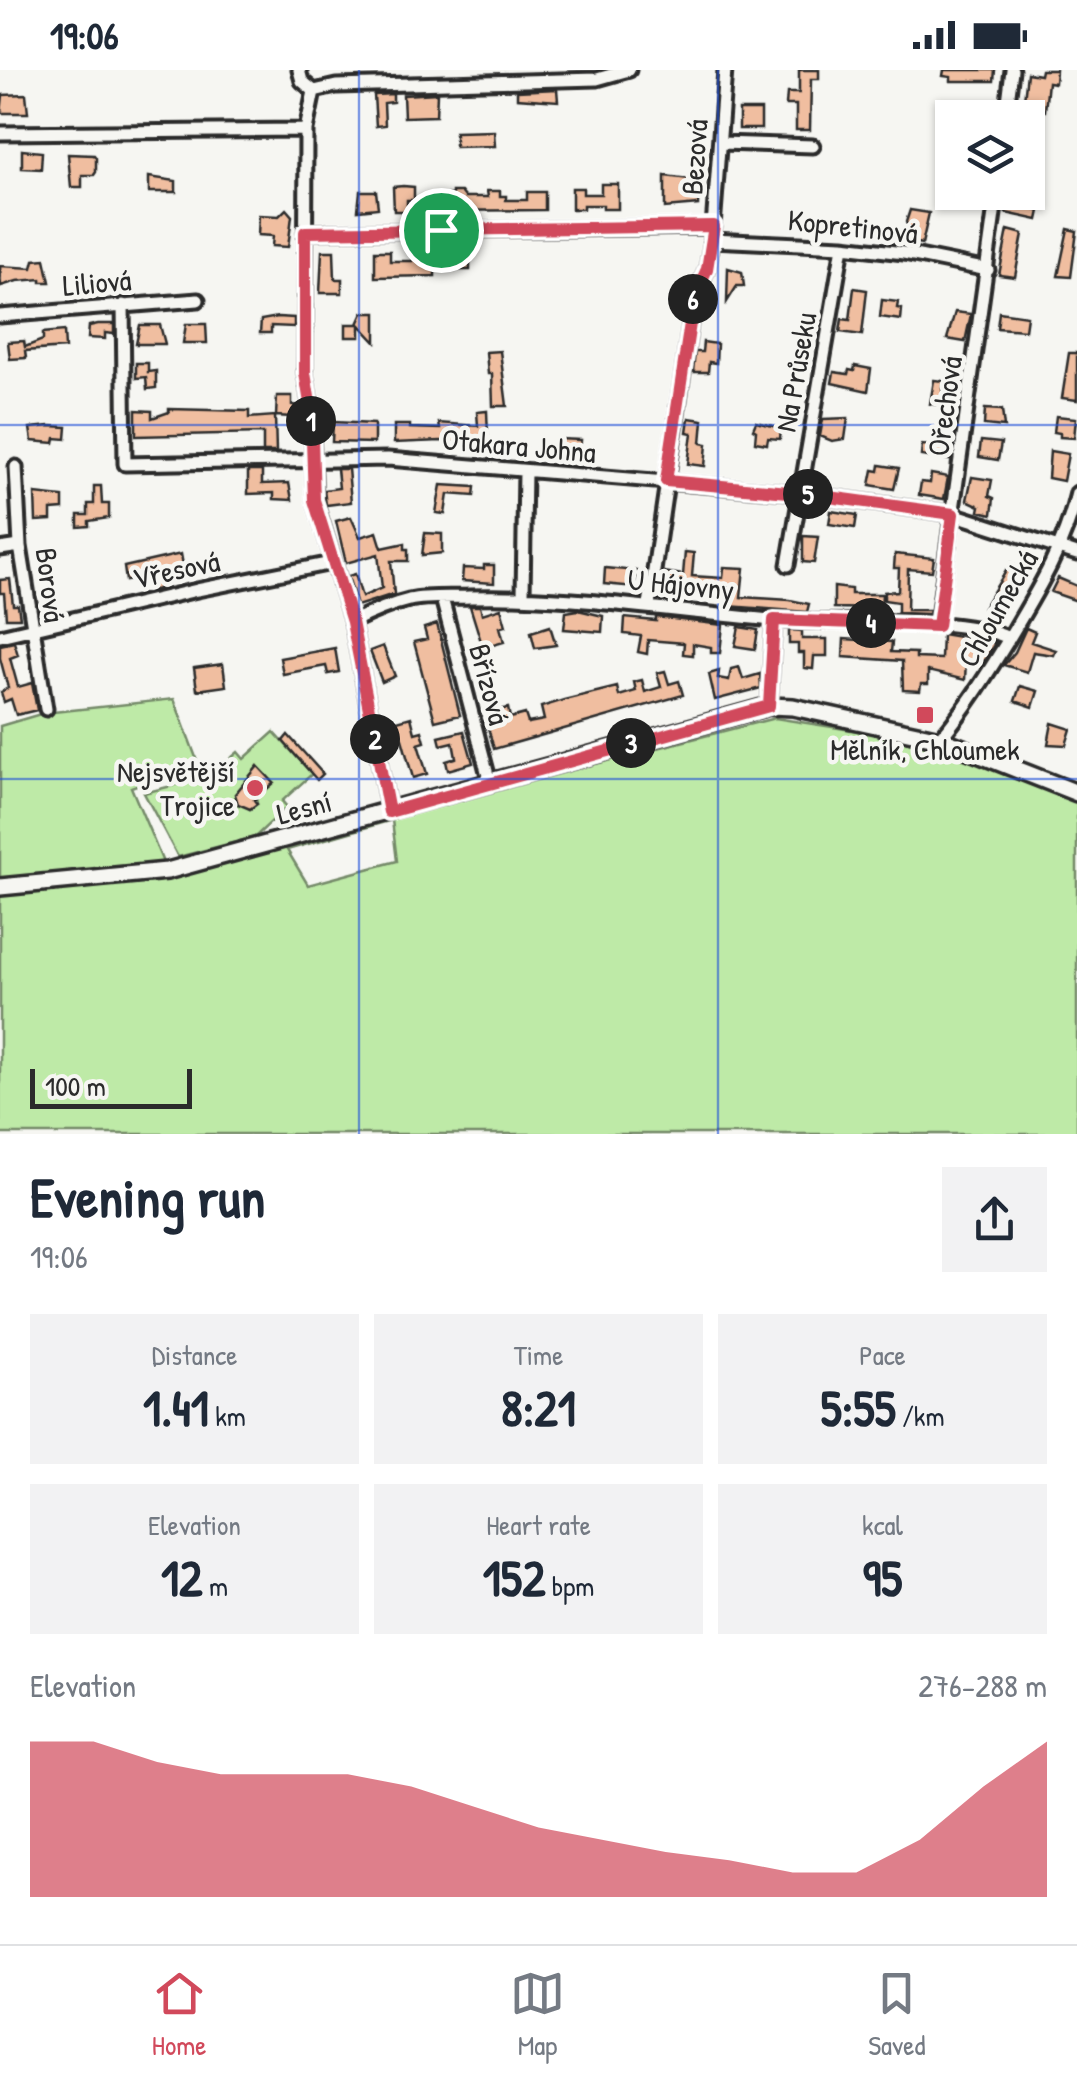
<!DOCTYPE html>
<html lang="en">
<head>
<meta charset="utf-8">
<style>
  :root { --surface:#fff; --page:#f2f2f3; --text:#1f2937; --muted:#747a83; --line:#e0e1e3; --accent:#d1495b }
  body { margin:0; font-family:"Patrick Hand",sans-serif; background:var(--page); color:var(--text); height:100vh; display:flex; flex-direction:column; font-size:38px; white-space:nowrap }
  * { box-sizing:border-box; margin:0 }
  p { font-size:32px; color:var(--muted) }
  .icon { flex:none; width:55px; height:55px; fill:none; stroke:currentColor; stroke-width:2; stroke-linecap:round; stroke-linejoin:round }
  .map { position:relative; height:1064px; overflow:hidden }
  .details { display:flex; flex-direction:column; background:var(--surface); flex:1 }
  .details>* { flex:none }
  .tools { position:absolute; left:935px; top:30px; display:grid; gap:20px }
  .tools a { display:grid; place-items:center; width:110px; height:110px; border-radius:0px; background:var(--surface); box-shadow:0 2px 8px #0004; font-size:50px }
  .scale { position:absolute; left:30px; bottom:25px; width:162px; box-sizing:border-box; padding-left:10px; border:5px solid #2b2b2b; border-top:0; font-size:28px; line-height:35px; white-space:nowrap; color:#2b2b2b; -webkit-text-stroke:8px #f6f6f2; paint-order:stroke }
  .pin { position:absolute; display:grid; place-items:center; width:85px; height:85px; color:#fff; margin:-42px; border:5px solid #fff; border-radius:50%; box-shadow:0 2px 10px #0007 }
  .km { position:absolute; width:50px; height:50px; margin:-25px; border-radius:50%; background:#222; color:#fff; font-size:28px; line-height:50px; text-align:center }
  .round { display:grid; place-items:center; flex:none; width:105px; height:105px; border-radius:0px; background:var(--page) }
  .head { display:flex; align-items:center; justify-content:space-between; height:170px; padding:0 30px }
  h1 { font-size:55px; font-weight:700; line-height:75px }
  .figures { display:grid; grid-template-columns:repeat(3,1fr); gap:15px; height:170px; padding:10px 30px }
  .figures div { display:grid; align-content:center; border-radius:0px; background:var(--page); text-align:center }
  .figures b { font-size:50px; font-weight:700 }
  .figures small { font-size:28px; font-weight:400 }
  .figures p { font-size:28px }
  .chart { height:280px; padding:20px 30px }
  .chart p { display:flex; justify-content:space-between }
  .chart svg { width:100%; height:180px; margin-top:10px; fill:var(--accent); opacity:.7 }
  .status { display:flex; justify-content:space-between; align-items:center; height:70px; padding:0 50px; background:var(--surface); direction:ltr }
  .status svg { height:28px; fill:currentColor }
  .menu { display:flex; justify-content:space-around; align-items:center; height:140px; border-top:2px solid var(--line); background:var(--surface); font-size:28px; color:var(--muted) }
  .menu a { display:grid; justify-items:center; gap:5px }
  .menu .current { color:var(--accent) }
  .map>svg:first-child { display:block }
</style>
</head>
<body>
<div class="status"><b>19:06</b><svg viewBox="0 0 49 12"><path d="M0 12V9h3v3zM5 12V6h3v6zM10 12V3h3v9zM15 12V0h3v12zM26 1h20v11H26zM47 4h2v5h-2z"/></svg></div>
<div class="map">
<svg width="1077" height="1064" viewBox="0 0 1077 1064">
  <rect width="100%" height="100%" fill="#f6f6f2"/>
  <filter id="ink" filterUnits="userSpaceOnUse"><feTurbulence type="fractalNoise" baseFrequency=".01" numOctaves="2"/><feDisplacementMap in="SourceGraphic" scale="20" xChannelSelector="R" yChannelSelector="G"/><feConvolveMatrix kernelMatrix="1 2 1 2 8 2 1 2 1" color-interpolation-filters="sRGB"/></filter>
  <g filter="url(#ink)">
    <path fill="#beeaa7" stroke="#748a69" stroke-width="2.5" fill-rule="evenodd" d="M174 629 198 693 131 717 170 809 400 744 775 648 953 676 1077 725V1064H0V656L44 643ZM392 750 397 791 308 815 287 780Z
      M274 662 312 704 282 731 287 737 255 767 178 787 144 723 210 706 238 682 244 689ZM258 697 273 713 256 728 257 734 250 739 245 734H238L235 724Z"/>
    <path fill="#f0bea0" stroke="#2b2b2b" stroke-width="2.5" d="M799 0H819V9H811L810 60H796V35H786L787 23H799Z
      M944 0H995L994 11H951V7L943 6Z
      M1041 0H1056L1055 13 1048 12 1045 41 1023 39 1027 3 1040 5Z
      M557 19 558 31 517 28V21Z
      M437 23 436 46 404 47 403 25Z
      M26 24 28 43H1L3 25Z
      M393 24V32L384 33 385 55 376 56 374 25Z
      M739 40H761V59H739Z
      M494 61 495 76 455 77V62Z
      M939 65 952 67 949 91 935 89Z
      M22 80 42 82 41 99 22 98Z
      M68 84 94 85 96 88V102L94 105H82V117H71Z
      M665 106 698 110V135L665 138Z
      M149 107 176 111V122H149Z
      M601 114H618V139H603V135H583V139H572V118H583V124H601Z
      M403 116 414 117V130H407V141H394L393 117Z
      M360 121H376L378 138 358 140Z
      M487 121H500V126H506V130H527V122H545V140L424 141V131H445L444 125H452V122H461L465 127H488Z
      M958 122H983L981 138 956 135Z
      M1010 122 1032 125 1030 139 1040 141 1038 150 1006 143Z
      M286 139 292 146 288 177 272 176 273 166 258 165 259 145 279 146Z
      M910 140 929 143 922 174 911 172 913 159 908 158 906 152Z
      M1068 159 1077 161 1071 207 1058 206Z
      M1008 160 1023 164 1015 207 999 205Z
      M453 180H470V200H453Z
      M322 181H334L335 209H342V223H320Z
      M375 181H390V191H412V181H428V190H435V206L375 207Z
      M45 189 50 212H41V209L17 211 1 216 0 196 32 198 34 190Z
      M728 198 742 202 744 216H737L727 232Z
      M854 218 867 220 862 265 840 262 842 249 850 250Z
      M882 230 898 232 897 238 902 239 901 250 880 247Z
      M955 242 971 244 965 272 947 269Z
      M999 242 1027 246 1025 260 997 258Z
      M363 243H376V272L360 255V267H346V254H358Z
      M278 247 294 248V257L271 256V263H260L261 250Z
      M98 254H114V264L105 263V269L88 268 89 256Z
      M186 254H206L207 273H183Z
      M140 255H160L165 274H136Z
      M64 261 65 278 25 281 26 288 10 289 8 272 24 271 25 277 43 270V263Z
      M703 272 717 274 716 293 709 292 708 302H693L695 282H702Z
      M500 281 507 336H493L492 304H488L486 282Z
      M1069 283H1077V330L1062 328Z
      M136 293H148V302L156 301V318L147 319 146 307 136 308Z
      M855 296 871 299 868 321 832 313 834 302 848 304 849 300 854 301Z
      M934 310 944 311 942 326 959 328 958 337 930 334Z
      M277 326H292V335L301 336 302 355 293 356 292 347 276 346Z
      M169 339 249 341V348L275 346 276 382H263V363L136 366V340L152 341V348L169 342Z
      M985 339 1002 340 1004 357 984 355Z
      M487 341 488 366 474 367V376L441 371 394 373V355H410V358L440 359 439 353 478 356 477 342Z
      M1056 346 1076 348 1074 368 1060 367V363L1054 362Z
      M689 348 703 350 701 373 707 374 705 396 688 394 692 363 687 362Z
      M848 348 845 369 832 371 820 366 823 349Z
      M333 352 374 354V373L332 372Z
      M756 352 781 358 780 369 768 368 767 374 755 372 756 361 753 359Z
      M50 356 67 357 66 369 55 368 54 373 32 371 30 358Z
      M943 366 954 367 950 390 921 386 922 375 942 377Z
      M558 369 581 370 580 385 557 384Z
      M981 371 1001 373 998 390 979 387Z
      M1050 381 1068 384 1063 411 1048 408Z
      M880 395 899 398 894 419 870 415 873 400 879 401Z
      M337 399H348L351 432 326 435 324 420 339 418Z
      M248 401H262V414L289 413 292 430 274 429V423L248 424Z
      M931 404 948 407 944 429 919 425 921 412 930 413Z
      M972 407 992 410 989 426 994 428 992 444 979 441 980 436 967 430Z
      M441 415 475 417 474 426 448 424 445 444 436 443Z
      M94 416H101L102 434H109V448L89 451V456L78 457V445H88V434H94Z
      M35 424 63 427V439L51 440V450L36 451Z
      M831 441 857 445 855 458 829 454Z
      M351 447 360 467 377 462 382 478 405 473V479H408V491H391L394 524 357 536 348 506 355 504 362 527 382 518 378 484 346 493 336 451Z
      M425 463 442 464V483L422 485Z
      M803 466 818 467 814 493 803 492Z
      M685 482 694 483 692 506 723 508 724 497 744 498 741 527 790 530 809 534 807 542 727 536 731 517 708 516 707 527 673 521 670 530 659 529 663 502 683 505Z
      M181 484 184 501 157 506 159 519 149 521 146 508 126 511 124 497Z
      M895 484 934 488 932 501 908 499 907 540H930L929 544 898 543V532L884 530V522L898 521 899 498H894Z
      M1011 493 1026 501 1016 519 1010 516 995 545 983 538Z
      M484 495H494V513L462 511 463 498 484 499Z
      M605 498 637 501 635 517 604 514Z
      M1058 508 1077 516V531L1051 522Z
      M10 509 13 535H18L20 548H6L4 523H0V510Z
      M834 517 851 519V524H882L881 539 834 538Z
      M470 536H480L482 544 501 538 506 556 500 557 504 572 483 578Z
      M578 540 603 546 602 562 564 559 566 542Z
      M656 547 723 555 720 583H711V577L693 574V585L683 584 684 573 648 570 647 584 638 582 641 566 624 564 625 548 656 551Z
      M437 554 460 645 435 651 414 572 427 569 424 558Z
      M550 556 556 575 535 578 531 562Z
      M739 557 758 560 755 579 735 576Z
      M1026 558 1035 562 1031 572 1056 580 1054 585 1033 582 1027 602 1004 595 1015 582Z
      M789 560 802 561V569H827V586H814L813 599 804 598V583H798V574H789Z
      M942 564 995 573 980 597 966 591 965 610 928 601V614H921L920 621 903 620 902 591 843 587 844 569 892 572 891 582 916 583V588L941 589Z
      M14 572 18 585 10 588 18 617 32 613 37 640 16 645 11 629 4 632 1 622 8 618 0 588V575Z
      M383 576 395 606 382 612 370 581Z
      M335 578 339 602 328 604 326 596 283 604 280 588Z
      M223 594 226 616 197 620 194 598Z
      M739 597 743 609 760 604 761 618 715 630 709 604 719 601 718 608 729 610 731 599Z
      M665 601 669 614 679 611 683 625 494 679 487 654 497 652 494 641 508 638 510 648 525 644 528 653 544 650 541 637 564 630 617 617 619 626 636 621 634 612 642 610 645 622 661 617 657 603Z
      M1020 616 1038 621 1033 637 1015 631Z
      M411 647 415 663 422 661 425 672 418 674 427 704 413 708 397 651Z
      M1052 653 1071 659 1066 675 1048 674Z
      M464 661 473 693 448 700 446 691 456 688 453 672 441 675 439 667Z
      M288 665 323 704 317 710 283 671Z
      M258 696 274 713 254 730 257 734 250 739 238 734 235 724Z"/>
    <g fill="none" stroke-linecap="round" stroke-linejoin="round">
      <g stroke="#2b2b2b" stroke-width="19">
        <path id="street" d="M299 0 302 11 314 21
          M314 21 306 60 305 303 311 339 315 431 352 552 389 742
          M314 21 336 16 597 9 629 0
          M1006 48 1012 0
          M0 63 306 60
          M721 73 813 76
          M305 162 714 157
          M712 170 843 176 904 183 988 200
          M123 235 125 394 388 389 800 423 953 444 1077 484
          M0 246 198 230
          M16 397 20 476 46 639
          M0 479 20 476
          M788 495 843 176
          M523 525 525 401
          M442 528 490 713
          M649 535 694 227 707 199 712 170 725 0
          M352 552C370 543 388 535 409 530 428 526 450 528 469 527 572 524 672 542 774 550 838 555 954 544 1009 568
          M937 555 997 122
          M0 566 197 520 332 493
          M769 636 774 550
          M940 669C966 638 986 606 1007 572 1036 523 1064 479 1077 423"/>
      </g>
      <g stroke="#2b2b2b" stroke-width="22">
        <path id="secondary" d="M0 817 167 801 769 636 793 637 940 669 1077 723"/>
      </g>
      <use href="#street" stroke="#f6f6f2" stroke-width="11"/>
      <use href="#secondary" stroke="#f6f6f2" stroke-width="15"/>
    </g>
  </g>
  <g fill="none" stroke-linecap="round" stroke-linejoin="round" filter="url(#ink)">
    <g stroke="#fff" stroke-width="20">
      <path id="route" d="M714 156 707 199 694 227 666 411 800 423 953 444 938 556 774 550 769 636 389 742 352 552 314 430 311 339 305 303V162Z"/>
    </g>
    <use href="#route" stroke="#d1495b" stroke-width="12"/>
  </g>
  <path fill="none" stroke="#1d4ed8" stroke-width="2.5" stroke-opacity="0.55" d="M359 0V1064M718 0V1064M0 355H1077M0 709H1077"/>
  <g fill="#d1495b" stroke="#f6f6f2" stroke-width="4">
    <rect x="915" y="635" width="20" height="20" rx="5"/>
    <circle cx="255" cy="718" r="10"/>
  </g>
  <g text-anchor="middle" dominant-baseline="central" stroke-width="9" stroke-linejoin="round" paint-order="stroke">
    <g font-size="30" fill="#2b2b2b" stroke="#f6f6f2">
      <text transform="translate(694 87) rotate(-86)">Bezová</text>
      <text transform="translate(853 156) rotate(6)">Kopretinová</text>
      <text transform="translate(97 212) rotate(-5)">Liliová</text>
      <text transform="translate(795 302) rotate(-80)">Na Průseku</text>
      <text transform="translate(944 336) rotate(-82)">Ořechová</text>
      <text transform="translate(519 375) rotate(5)">Otakara Johna</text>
      <text transform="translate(176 499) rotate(-12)">Vřesová</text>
      <text transform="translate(681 514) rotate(6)">U Hájovny</text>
      <text transform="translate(51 515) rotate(83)">Borová</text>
      <text transform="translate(997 538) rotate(-60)">Chloumecká</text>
      <text transform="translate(490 614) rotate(75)">Břízová</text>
      <text transform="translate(304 737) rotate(-15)">Lesní</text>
    </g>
    <g font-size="30" fill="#2b2b2b" stroke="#f6f6f2">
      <text x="925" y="679">Mělník, Chloumek</text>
      <text x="235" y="701" text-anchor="end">Nejsvětější<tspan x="235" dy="34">Trojice</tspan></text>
    </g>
  </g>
</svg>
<div class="tools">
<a><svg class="icon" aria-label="layers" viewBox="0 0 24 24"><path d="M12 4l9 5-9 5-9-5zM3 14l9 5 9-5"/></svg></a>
</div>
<div class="scale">100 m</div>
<div class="pin" style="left:441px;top:160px;background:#1e9e55"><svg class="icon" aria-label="arrive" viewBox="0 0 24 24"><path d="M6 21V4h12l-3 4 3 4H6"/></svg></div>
<b class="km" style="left:311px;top:351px">1</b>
<b class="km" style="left:375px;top:669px">2</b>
<b class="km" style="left:631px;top:673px">3</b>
<b class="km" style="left:871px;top:553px">4</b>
<b class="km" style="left:808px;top:424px">5</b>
<b class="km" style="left:693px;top:229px">6</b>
</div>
<section class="details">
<div class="head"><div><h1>Evening run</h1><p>19:06</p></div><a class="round"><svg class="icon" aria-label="share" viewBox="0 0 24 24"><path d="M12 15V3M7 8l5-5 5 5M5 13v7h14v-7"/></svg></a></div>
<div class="figures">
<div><p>Distance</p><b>1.41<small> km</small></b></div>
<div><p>Time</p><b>8:21</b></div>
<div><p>Pace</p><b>5:55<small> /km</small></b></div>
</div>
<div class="figures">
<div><p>Elevation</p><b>12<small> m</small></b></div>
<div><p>Heart rate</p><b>152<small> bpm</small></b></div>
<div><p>kcal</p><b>95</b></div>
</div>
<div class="chart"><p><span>Elevation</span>276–288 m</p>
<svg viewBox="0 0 160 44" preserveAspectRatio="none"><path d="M0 44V6L10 6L20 11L30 14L40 14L50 14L60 17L70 22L80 27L90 30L100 33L110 35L120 38L130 38L140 30L150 17L160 6V44z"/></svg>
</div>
</section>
<nav class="menu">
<a class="current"><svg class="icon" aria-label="home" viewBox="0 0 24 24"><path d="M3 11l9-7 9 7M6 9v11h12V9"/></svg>Home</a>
<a><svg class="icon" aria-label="map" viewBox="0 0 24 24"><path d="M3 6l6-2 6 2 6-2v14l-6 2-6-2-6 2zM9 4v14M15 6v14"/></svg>Map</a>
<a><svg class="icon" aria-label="saved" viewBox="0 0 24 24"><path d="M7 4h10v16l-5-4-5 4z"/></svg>Saved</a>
</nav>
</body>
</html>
